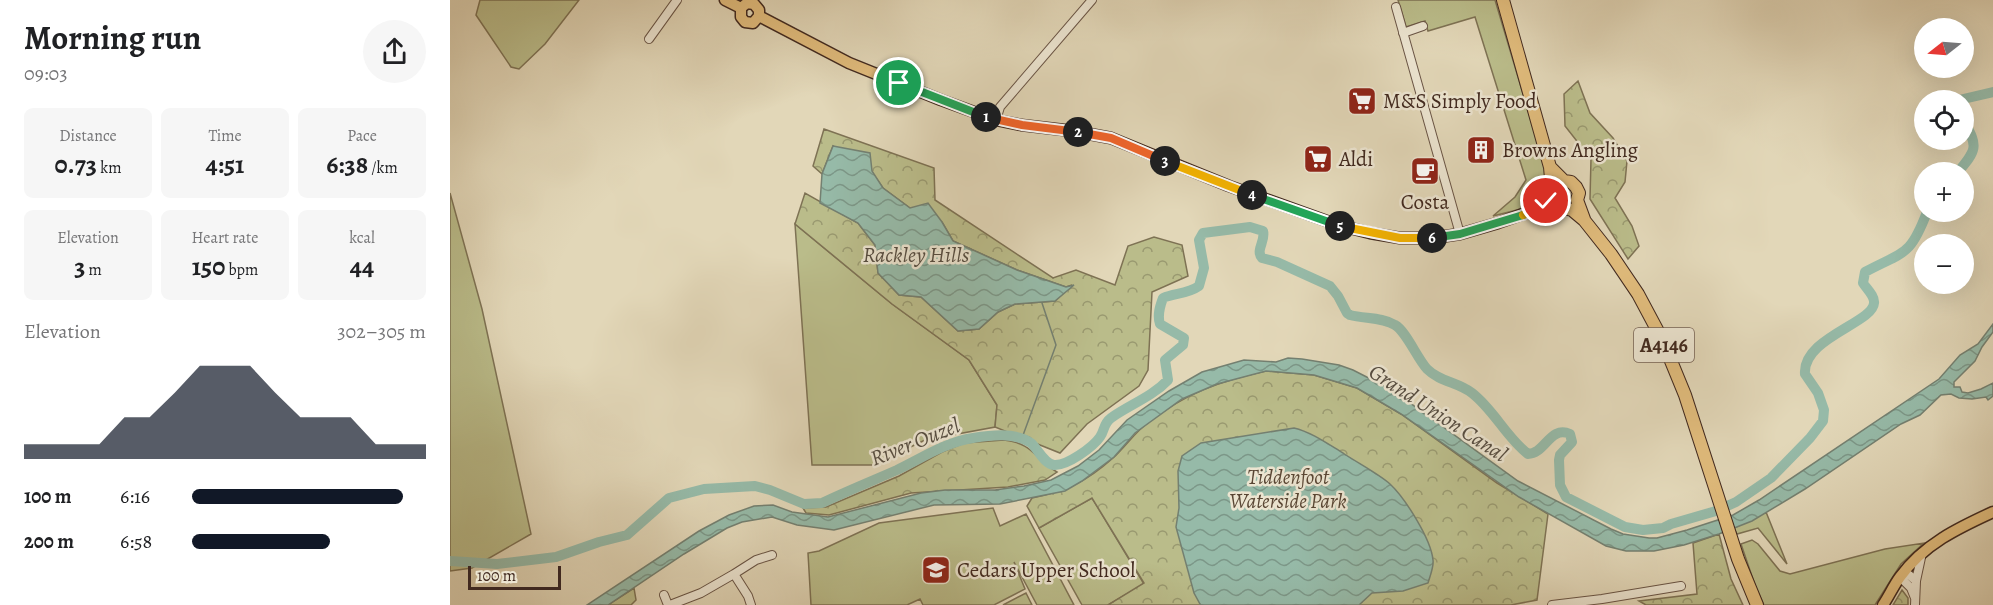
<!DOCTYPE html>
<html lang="en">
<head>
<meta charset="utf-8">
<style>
  :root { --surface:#fff; --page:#f6f6f6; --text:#202124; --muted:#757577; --accent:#111827 }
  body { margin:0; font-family:Alegreya,serif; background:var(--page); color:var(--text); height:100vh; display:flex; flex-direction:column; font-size:22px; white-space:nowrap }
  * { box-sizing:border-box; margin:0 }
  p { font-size:20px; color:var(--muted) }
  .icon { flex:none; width:33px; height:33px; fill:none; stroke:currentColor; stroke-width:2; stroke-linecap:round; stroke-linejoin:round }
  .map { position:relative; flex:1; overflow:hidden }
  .sheet { display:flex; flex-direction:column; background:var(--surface); width:450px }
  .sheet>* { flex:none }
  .needle { width:39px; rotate:253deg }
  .tools { position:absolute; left:1464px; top:18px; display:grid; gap:12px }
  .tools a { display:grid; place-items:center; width:60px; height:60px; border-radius:50%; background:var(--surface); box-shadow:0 6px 24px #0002; font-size:30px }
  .scale { position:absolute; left:18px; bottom:15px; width:93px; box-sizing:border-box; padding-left:6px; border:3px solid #41291f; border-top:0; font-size:16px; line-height:21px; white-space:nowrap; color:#41291f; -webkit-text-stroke:4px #ece5d1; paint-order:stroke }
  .pin { position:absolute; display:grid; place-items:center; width:51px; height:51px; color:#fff; margin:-26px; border:3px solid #fff; border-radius:50%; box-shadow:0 2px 6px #0007 }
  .km { position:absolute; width:30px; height:30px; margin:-15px; border-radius:50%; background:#222; color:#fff; font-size:16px; line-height:30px; text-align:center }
  .round { display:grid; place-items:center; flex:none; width:63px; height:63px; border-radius:32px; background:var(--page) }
  .overview { display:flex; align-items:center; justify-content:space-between; height:102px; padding:0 24px }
  h1 { font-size:33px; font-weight:700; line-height:45px }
  .figures { display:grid; grid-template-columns:repeat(3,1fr); gap:9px; height:102px; padding:6px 24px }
  .figures div { display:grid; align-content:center; border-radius:9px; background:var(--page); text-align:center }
  .figures b { font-size:26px; font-weight:700 }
  .figures small { font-size:16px; font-weight:400 }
  .figures p { font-size:16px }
  .chart { height:168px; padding:12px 24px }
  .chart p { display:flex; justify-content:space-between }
  .chart svg { width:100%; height:108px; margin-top:6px; fill:var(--accent); opacity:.7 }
  ul { padding:0 24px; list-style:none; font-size:20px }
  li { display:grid; grid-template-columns:96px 72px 1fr; align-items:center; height:45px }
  li i { height:15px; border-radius:8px; background:var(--accent) }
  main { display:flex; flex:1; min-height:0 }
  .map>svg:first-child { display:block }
</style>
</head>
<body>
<main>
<section class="sheet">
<div class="overview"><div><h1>Morning run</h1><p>09:03</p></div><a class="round"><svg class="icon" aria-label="share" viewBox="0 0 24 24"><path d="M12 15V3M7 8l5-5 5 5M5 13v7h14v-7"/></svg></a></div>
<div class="figures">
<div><p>Distance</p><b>0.73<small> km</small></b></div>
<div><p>Time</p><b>4:51</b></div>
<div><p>Pace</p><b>6:38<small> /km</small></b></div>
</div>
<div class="figures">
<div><p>Elevation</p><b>3<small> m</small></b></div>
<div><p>Heart rate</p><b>150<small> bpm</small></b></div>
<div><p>kcal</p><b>44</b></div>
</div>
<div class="chart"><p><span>Elevation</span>302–305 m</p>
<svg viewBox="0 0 160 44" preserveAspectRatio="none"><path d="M0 44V38L10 38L20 38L30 38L40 27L50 27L60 17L70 6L80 6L90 6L100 17L110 27L120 27L130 27L140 38L150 38L160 38V44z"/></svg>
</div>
<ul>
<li><b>100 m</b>6:16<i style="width:90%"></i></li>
<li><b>200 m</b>6:58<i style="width:59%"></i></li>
</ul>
</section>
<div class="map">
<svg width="1543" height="605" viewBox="0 0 1543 605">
  <defs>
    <pattern id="forest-crowns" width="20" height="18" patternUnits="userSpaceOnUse" patternTransform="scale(1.5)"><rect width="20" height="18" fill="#babc8a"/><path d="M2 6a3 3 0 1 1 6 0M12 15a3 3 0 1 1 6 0" fill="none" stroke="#999970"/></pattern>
    <pattern id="water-waves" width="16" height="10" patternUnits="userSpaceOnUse" patternTransform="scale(1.5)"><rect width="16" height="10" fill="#96baa8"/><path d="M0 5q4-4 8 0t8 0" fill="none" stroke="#7c9788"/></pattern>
  </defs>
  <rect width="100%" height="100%" fill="#e2d7b8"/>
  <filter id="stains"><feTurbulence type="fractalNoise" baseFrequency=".00333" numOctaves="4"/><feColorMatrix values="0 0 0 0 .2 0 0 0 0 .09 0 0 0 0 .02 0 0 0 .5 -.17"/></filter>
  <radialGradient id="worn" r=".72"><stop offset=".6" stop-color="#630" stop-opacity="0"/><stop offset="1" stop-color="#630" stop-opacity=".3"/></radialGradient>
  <path fill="#babc8a" stroke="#7e7254" stroke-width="1.5" d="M30 0H129L95 44 69 69 61 67 26 15Z
    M948 0H1045L1096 171 1097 186 1092 198 1075 208 1043 216 1065 197 1076 180 1025 17 978 31 975 21 956 27Z
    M0 193 32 309 81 534 22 568 0 571Z
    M345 224 442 304 519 360 547 405 545 427 475 440 423 465H362Z
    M642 498 694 584 658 605H632L589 528Z
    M543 508 550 526 576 514 624 605H587L564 562 575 589 544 605H473L470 599 457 605H361L358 553 369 551 429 523Z
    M1316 512 1337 564 1308 528 1287 534 1284 528Z
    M1302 540 1308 544 1330 571 1340 574 1435 549 1474 543 1451 564 1425 605H1314L1306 588 1291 544Z
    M184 588 186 600 181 605H158Z
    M576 593 582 605H553Z"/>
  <path fill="url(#forest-crowns)" stroke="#7e7254" stroke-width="1.5" d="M1128 81 1140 113 1163 138 1177 161 1175 182 1165 198 1182 226 1189 246 1178 259 1140 199 1141 159 1115 126 1114 94Z
    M374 129 484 168 485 200 603 278 626 270 665 285 678 246 704 237 732 245 738 276 702 292 698 370 689 386 637 424 610 453 545 427 547 405 519 360 442 304 345 224 355 193 408 223 425 245 428 273 449 295 471 297 508 331 529 329 548 312 565 304 605 301 622 285 616 287 567 270 503 241 492 222 460 208 433 188 421 171 383 146 372 174 363 166Z
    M816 371 864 375 907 388 951 414 1047 483 1098 514 1087 600 1061 605H658L694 583 642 498 589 528 577 506 582 498C617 491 636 482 663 458 676 446 685 432 699 422 736 393 770 381 816 371Z
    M554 440C583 443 585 459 607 472L595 480 558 487 461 493 379 515 356 513 353 508 376 507 449 476 492 452 514 443Z
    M1269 534 1281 579 1293 605H1196L1189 601 1247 594 1243 543Z
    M1452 590 1458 598V605H1443Z"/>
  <path fill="url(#water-waves)" stroke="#748071" stroke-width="1.5" d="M383 146 420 153 422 171 433 188 460 208 478 203 492 222 503 241 567 270 616 287 624 285 605 301 565 304 548 312 529 329 508 331 471 297 449 295 428 273 425 245 408 223 370 203 372 174Z
    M1543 324V332L1532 347 1525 361 1504 382V387H1510L1512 392 1518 393 1531 389 1543 383V396L1538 400 1536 397 1522 399 1509 398 1501 394 1491 395 1470 415 1451 424 1355 489 1302 521 1269 534 1234 545 1204 551H1176L1156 546 1069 497 951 414 907 388 864 375 816 371 767 384 732 399 685 433 664 457 632 481 615 491 550 504 484 505 384 530 347 525 322 517 292 522 277 528 234 554 158 605H137L249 531 279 515 304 506 323 505 342 512 378 517 471 493 495 490H545L574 486 601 480 628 466 649 450 677 420 719 391 752 372 794 360 826 362 838 358 852 359 889 365 903 370 942 390 1068 481 1161 529 1173 534 1199 538H1207L1237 530 1283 515 1309 500 1489 379 1510 355 1528 344Z
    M844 428C861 432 878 444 893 453 906 462 929 474 940 484 955 498 981 539 983 560 984 567 980 576 978 583L953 591 922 593 909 605H751L750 604 744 593 726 527 729 508 728 471 732 456 751 443Z"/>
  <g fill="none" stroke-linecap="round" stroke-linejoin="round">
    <path stroke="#748071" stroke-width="1.5" d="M572 438 606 345 592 303"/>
    <path stroke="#96baa8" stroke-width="10" d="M1509 100 1543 92
      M1508 172C1526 151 1529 146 1514 122
      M0 561 47 564 106 557 149 542 177 535 219 498 254 489 305 486 320 490 354 504 372 503C397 491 422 481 447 470 472 458 496 442 523 438 541 435 565 432 581 443 588 449 594 464 604 465 617 466 643 447 650 437 655 430 653 424 661 418 679 405 702 397 718 380L715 360 733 345 734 338 710 324C707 315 710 306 713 298 725 293 738 294 749 286L754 268 749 240 753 233 800 227 813 231C816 241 805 250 812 258L827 262 880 286 888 296 897 313 900 315C914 319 932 317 945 325 956 331 967 358 977 369 990 382 1008 382 1022 393 1044 410 1056 437 1078 454 1095 454 1100 425 1120 434L1122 442 1110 455 1109 460 1110 485 1116 497 1175 527 1193 530 1213 528 1221 524 1266 511 1286 502 1321 478 1360 438 1373 421 1374 410 1368 393 1355 374C1352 338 1423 323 1424 303 1425 296 1416 288 1413 283L1415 272C1454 251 1460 257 1477 212"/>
    <g stroke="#695445" stroke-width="10">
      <path id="minor" d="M946 7 1010 234
        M953 33 973 26
        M199 39 227 0
        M546 120 550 107 642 0
        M1453 573 1458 574 1466 581 1465 605
        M284 574 306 560 322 555
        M1450 577 1461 588 1465 598
        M1466 581 1472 553
        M214 595 218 605
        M220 605 251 593 284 574 298 596 301 605
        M1102 605 1152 599 1231 586"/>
    </g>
    <g stroke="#41291f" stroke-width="13">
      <path id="major" d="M275 0 291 8
        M291 8V17L295 22 303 23 309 16
        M291 8 297 3 304 4 309 10V16
        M309 16 399 63 491 100 546 120 571 125 623 131 661 138 779 186 888 225 920 233 950 238H983L1010 234 1048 223 1090 208 1107 206
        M1433 605C1439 596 1444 585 1450 577 1474 544 1508 528 1543 512"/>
    </g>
    <g stroke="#41291f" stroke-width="14">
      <path id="highway" d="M1053 0 1100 167 1103 201 1107 206 1122 210 1134 220 1161 254 1188 294 1212 339 1235 395 1288 559 1307 605
        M1100 167 1114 181 1121 182 1126 187 1129 193 1127 200 1134 219"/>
    </g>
    <use href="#minor" stroke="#ece5d1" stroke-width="8"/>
    <use href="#major" stroke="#e1bc7c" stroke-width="10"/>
    <use href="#highway" stroke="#e1bc7c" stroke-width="12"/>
  </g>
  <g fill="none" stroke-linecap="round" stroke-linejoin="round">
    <g stroke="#fff" stroke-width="12">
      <path id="split-1" d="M449 83 536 117"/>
    </g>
    <g stroke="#fff" stroke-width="12">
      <path id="split-2" d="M536 117 572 125 628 132"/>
    </g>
    <g stroke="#fff" stroke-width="12">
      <path id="split-3" d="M628 132 661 138 715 161"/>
    </g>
    <g stroke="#fff" stroke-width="12">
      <path id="split-4" d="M715 161 802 195"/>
    </g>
    <g stroke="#fff" stroke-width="12">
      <path id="split-5" d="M802 195 890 226"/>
    </g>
    <g stroke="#fff" stroke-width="12">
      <path id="split-6" d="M890 226 950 238H982"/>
    </g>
    <g stroke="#fff" stroke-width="12">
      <path id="split-7" d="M982 238 1010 234 1073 215"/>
    </g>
    <g stroke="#fff" stroke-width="12">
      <path id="split-8" d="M1073 215 1090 208 1096 201"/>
    </g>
    <use href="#split-1" stroke="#22a559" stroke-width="8"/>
    <use href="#split-2" stroke="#f0652b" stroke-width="8"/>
    <use href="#split-3" stroke="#f0652b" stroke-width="8"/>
    <use href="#split-4" stroke="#f5b400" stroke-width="8"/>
    <use href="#split-5" stroke="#22a559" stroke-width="8"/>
    <use href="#split-6" stroke="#f5b400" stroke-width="8"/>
    <use href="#split-7" stroke="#22a559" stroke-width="8"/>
    <use href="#split-8" stroke="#f5b400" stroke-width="8"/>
  </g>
  <defs>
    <g id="supermarket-square" transform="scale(1.5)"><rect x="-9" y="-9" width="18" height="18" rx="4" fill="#8f2418" stroke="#ece5d1"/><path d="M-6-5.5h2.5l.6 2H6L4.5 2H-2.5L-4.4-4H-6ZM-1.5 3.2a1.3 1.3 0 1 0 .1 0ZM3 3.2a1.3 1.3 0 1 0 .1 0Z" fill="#fff"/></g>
    <g id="building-square" transform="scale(1.5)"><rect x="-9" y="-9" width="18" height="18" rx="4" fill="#8f2418" stroke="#ece5d1"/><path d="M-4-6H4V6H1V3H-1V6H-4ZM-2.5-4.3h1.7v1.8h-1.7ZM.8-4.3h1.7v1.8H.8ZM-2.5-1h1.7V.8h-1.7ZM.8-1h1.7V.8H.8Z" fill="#fff"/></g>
    <g id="cafe-square" transform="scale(1.5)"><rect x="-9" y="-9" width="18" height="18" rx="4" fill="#8f2418" stroke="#ece5d1"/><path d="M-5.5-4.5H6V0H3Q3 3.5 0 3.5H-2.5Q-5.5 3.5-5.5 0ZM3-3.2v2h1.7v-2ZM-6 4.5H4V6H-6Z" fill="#fff"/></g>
    <g id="school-square" transform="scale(1.5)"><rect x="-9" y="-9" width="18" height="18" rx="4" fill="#8f2418" stroke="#ece5d1"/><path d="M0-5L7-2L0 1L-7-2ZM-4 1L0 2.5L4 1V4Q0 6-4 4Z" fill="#fff"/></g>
  </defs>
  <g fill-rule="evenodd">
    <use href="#supermarket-square" x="912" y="101"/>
    <use href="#building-square" x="1031" y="150"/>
    <use href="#supermarket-square" x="868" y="159"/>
    <use href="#cafe-square" x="975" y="171"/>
    <use href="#school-square" x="486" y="570"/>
  </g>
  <g text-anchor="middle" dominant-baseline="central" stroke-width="5" stroke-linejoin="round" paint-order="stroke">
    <rect fill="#ece5d1" stroke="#746154" stroke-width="1.5" x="1184" y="328" width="60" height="34" rx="4.5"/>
    <g font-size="20" font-weight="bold" fill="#41291f">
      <text x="1214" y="345">A4146</text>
    </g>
    <g font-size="21" fill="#41291f" stroke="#ece5d1" text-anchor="start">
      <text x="933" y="101">M&amp;S Simply Food</text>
      <text x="1052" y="150">Browns Angling</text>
      <text x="889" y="159">Aldi</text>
      <text x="975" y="202" text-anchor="middle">Costa</text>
      <text x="507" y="570">Cedars Upper School</text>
    </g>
    <g font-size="21" font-style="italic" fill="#594634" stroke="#ece5d1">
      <text x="838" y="477">Tiddenfoot<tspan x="838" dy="24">Waterside Park</tspan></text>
    </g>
    <g font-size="22" font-style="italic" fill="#564d41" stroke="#ece5d1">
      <text x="466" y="255">Rackley Hills</text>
      <text transform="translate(988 413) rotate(33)">Grand Union Canal</text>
      <text transform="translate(465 442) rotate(-22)">River Ouzel</text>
    </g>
  </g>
  <rect width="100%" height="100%" filter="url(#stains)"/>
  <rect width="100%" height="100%" fill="url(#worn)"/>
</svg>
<div class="tools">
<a><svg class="needle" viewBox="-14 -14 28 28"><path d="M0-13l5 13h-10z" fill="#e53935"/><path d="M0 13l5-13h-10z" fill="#757577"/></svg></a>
<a><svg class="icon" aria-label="locate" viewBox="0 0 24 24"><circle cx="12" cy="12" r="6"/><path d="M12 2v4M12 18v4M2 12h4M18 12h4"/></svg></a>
<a>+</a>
<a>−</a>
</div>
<div class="scale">100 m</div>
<div class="pin" style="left:449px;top:83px;background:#1e9e55"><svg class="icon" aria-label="arrive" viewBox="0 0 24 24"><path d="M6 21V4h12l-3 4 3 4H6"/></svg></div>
<div class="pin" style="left:1096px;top:201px;background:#d93025"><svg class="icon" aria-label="check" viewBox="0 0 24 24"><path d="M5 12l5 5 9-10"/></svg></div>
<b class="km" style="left:536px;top:117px">1</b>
<b class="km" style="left:628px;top:132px">2</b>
<b class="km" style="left:715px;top:161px">3</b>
<b class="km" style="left:802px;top:195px">4</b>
<b class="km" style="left:890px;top:226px">5</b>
<b class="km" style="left:982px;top:238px">6</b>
</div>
</main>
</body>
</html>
